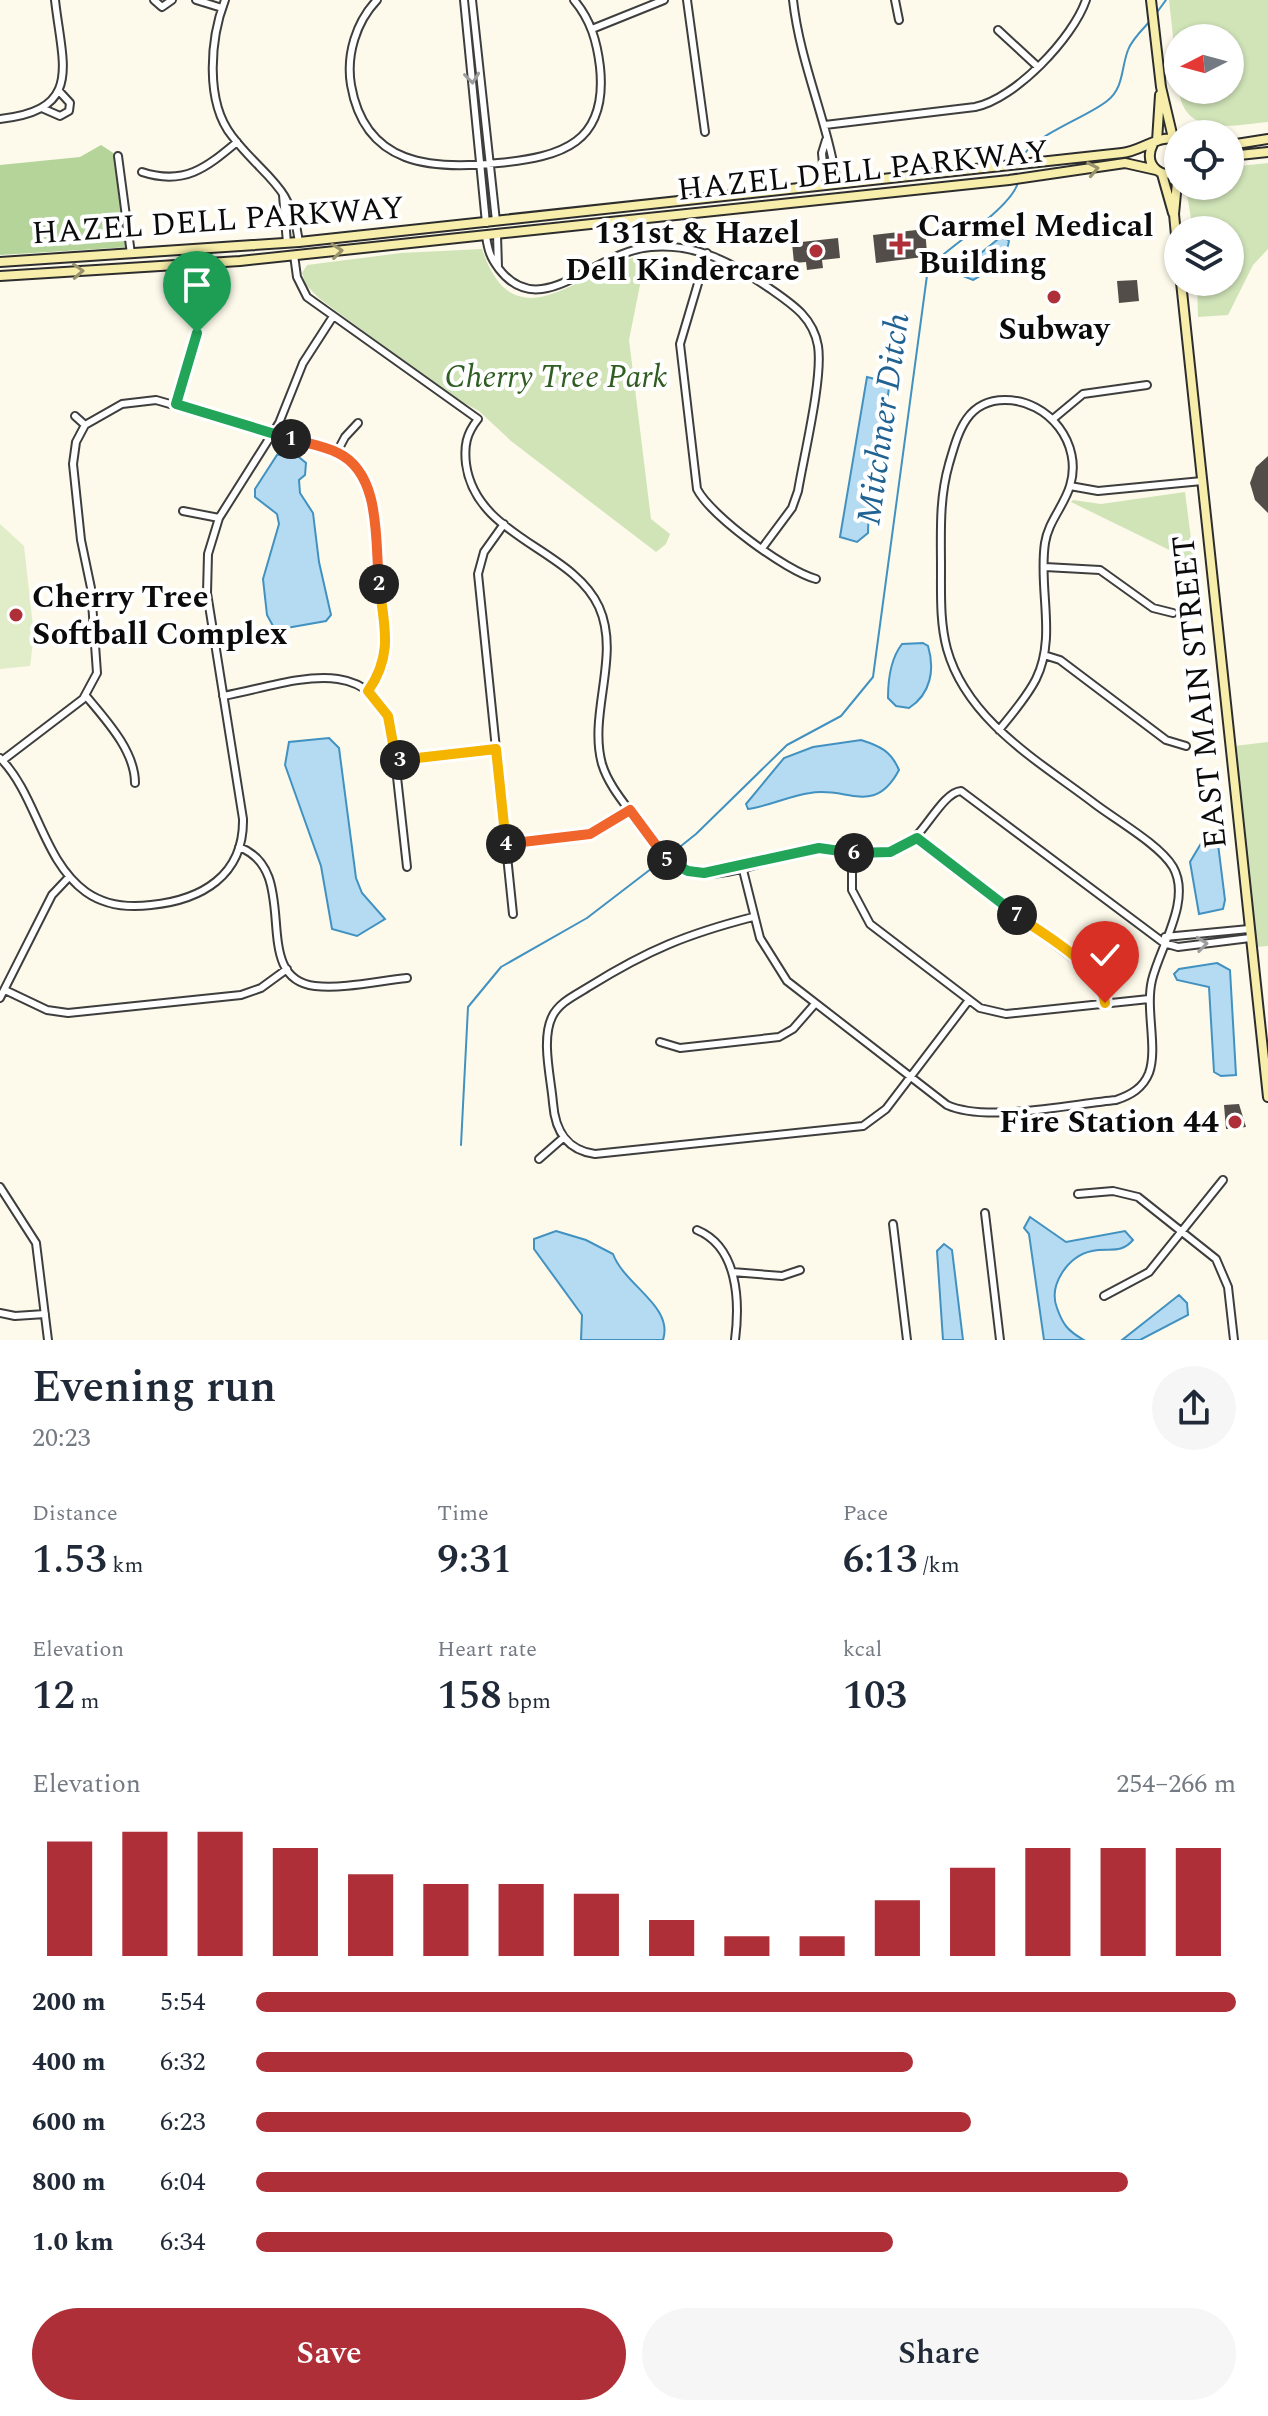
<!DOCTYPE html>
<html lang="en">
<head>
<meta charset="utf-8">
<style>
  :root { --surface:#fff; --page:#f6f6f7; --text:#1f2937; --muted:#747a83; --accent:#af2f38 }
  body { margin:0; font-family:Spectral,serif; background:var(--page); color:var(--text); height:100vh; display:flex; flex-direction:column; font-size:30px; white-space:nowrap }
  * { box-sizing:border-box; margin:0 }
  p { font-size:26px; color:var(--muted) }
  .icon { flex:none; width:44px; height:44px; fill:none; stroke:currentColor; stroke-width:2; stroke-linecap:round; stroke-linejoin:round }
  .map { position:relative; height:1340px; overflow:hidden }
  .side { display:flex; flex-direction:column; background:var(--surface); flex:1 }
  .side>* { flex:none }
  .needle { width:52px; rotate:264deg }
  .fabs { position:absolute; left:1164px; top:24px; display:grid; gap:16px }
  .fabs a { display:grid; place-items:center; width:80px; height:80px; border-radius:50%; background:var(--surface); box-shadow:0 2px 6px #0004; font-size:40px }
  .pin { position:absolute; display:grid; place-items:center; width:68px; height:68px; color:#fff; margin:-82px -34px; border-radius:50% 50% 50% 0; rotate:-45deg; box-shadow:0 0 8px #0007 }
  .pin .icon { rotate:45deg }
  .km { position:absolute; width:40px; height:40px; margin:-20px; border-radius:50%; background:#222; color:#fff; font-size:22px; line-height:40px; text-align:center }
  .round { display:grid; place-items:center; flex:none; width:84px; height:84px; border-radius:42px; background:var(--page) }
  .summary { display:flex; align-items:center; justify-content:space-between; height:136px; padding:0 32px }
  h1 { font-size:44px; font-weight:600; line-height:60px }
  .figures { display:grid; grid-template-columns:repeat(3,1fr); gap:12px; height:136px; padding:8px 32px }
  .figures div { display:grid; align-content:center }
  .figures b { font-size:40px; font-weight:600 }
  .figures small { font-size:22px; font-weight:400 }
  .figures p { font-size:22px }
  .chart { height:224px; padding:16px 32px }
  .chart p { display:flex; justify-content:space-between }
  .chart svg { width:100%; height:144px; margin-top:8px; stroke:var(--accent); stroke-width:6 }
  .action { display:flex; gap:16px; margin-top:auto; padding:16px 32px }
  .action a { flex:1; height:92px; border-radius:48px; background:var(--accent); color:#fff; font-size:32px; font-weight:600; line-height:92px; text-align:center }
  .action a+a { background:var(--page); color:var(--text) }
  ul { padding:0 32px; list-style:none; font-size:26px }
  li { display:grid; grid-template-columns:128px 96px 1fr; align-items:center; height:60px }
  li i { height:20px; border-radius:10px; background:var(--accent) }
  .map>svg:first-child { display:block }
</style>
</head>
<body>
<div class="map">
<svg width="1268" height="1340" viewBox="0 0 1268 1340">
  <rect width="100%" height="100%" fill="#fdfaeb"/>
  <path fill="#d0e4b8" d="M1169 0H1268V122C1234 125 1184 138 1179 90H1230V38H1178V82Z
    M1268 163V249L1253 265 1228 315 1198 317 1197 282H1230V230H1193L1187 195 1189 186H1230V167Z
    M482 249C516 351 585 263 646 255L629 340 651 519 670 534 666 544 656 552 511 441 479 411 451 396 320 299 306 285 302 273 307 265 401 253Z
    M1185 492 1194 562 1071 502 1073 500 1101 504Z
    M1268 742V946L1256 947 1234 746Z"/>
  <path fill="#b4d499" d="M101 145 118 156 130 247 0 255V165L80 157Z"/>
  <path fill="#e1edc9" d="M0 524 24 546 34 635 30 666 0 669Z"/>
  <path fill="#b4dbf1" stroke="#4191c1" stroke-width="2" d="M1003 235 1009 241C1007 257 987 273 973 280L963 276 976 257Z
    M867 377 883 381 889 388 888 395 870 466 868 533 857 542 840 537 841 531Z
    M294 453 306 463 305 475 299 480 300 493 313 513 319 562 331 615 326 621 281 629 273 626 267 615 263 579 279 524 277 514 255 497V489L277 455Z
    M923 643 928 646C935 669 931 694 909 708L896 706 888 698C888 681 891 658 902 644Z
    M329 738 339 748 356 878 362 893 385 919 357 936 332 929 321 866 285 765 289 742Z
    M861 740C880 746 891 751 899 770 874 817 847 786 810 793 789 796 769 806 748 809L746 804 784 758 813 747Z
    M1206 835 1217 836 1225 900 1223 909 1199 914 1190 862Z
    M1217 963 1230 970 1236 1075 1221 1076 1214 1072 1209 987 1177 980 1174 974 1179 969Z
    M1030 1217 1066 1242 1125 1231 1133 1240C1120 1255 1109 1247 1092 1251 1068 1256 1048 1285 1057 1308 1063 1325 1068 1331 1084 1340H1044L1029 1234 1024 1228Z
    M556 1231 586 1240 613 1254C625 1286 674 1306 663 1340H581L582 1315 534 1249V1239Z
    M944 1244 952 1250 963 1340H943L937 1251Z
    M1179 1295 1187 1303 1188 1315 1140 1340H1122Z"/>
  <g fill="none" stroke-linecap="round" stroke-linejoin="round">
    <path stroke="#4191c1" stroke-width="2" d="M1155 15 1166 0
      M1022 160C1026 138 1088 117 1107 101 1124 88 1121 68 1128 50 1132 39 1143 29 1151 20
      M671 854 696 834 787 745 841 716 873 677 928 268C947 248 1013 207 1018 182
      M461 1145 468 1007 501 967 587 918 660 862"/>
  </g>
  <path fill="#534d49" d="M925 229 927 253 923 257 876 263 873 235Z
    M838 238 840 258 822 260 823 268 807 270 806 262 794 263 792 243Z
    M1137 280 1139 301 1119 303 1117 281Z
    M1268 456V513L1255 500 1250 483 1256 467Z
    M1239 1104 1246 1127 1226 1129 1224 1105Z"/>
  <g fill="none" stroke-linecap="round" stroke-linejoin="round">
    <g stroke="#3e3e3e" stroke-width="10">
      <path id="street" d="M154 0 162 7 172 0
        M196 0 222 8
        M225 0C210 39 205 102 232 136 265 179 291 183 299 242
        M377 0C356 22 346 55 351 85 365 166 432 170 498 163 562 157 608 143 600 67 597 42 591 20 574 0
        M464 0 486 223
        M472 0 496 221
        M687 0 705 132
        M793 0C800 64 828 122 837 184
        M895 0 899 20
        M592 29 664 0
        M998 30 1037 66
        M44 109 60 116 69 111 70 103 59 91
        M0 119C84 110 62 64 55 0
        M825 125 975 107C1015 99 1073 38 1086 0
        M118 156 131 254
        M142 172C185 186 207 167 237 142
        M825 186 822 153 826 140
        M283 195 287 243
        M497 235 498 267
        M486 236C488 250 490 257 499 269 541 324 594 251 651 247 697 243 732 263 769 288 792 304 813 317 818 346 823 378 804 455 798 491L792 508 763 547
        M707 253 680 344 697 489C711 516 786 571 816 579
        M294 255 297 277 307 297 478 419C466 434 464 446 466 464 476 538 572 548 599 607 621 656 588 713 602 764 609 787 627 806 640 825 653 844 664 864 687 871 728 883 777 853 818 848 848 845 878 865 907 845 924 834 943 792 961 791L1164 943 1178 947 1250 938
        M176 404 197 333
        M75 416 85 425
        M1053 419 1083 394 1147 385
        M337 452 345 437 358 423
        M1070 486 1098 491 1202 481
        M183 511 219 518
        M504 524 484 552 478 574 513 914
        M1045 567 1100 570 1153 608 1173 613
        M1044 655 1060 660 1166 740 1186 746
        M86 696C106 720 135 751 135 783
        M223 696C285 685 370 647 392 732L407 867
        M0 758C37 795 42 860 86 892 106 906 128 908 151 905 201 900 244 876 243 819L207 593 208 554 219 518 279 423 303 363 332 318
        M3 760 83 699 97 673 91 588 81 540 73 464 76 442 85 425 122 404 156 400 337 452 357 469 369 490 386 645 383 668 368 691
        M396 760 496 749
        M917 838 1092 973 1103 990 1105 1003
        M506 844 590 834 630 810
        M239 847C304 871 247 978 315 986 344 989 378 981 407 978
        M852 852V890L870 924 980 1008 1006 1014 1149 999
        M742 866 760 938 787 981 947 1105C987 1123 1071 1104 1116 1100 1131 1095 1143 1088 1149 1073 1158 1048 1145 1009 1152 980 1160 947 1192 900 1173 867 1160 845 1116 820 1095 804 1040 762 967 721 947 649 940 623 941 596 941 569 941 532 939 499 949 464 958 433 966 400 1005 400 1049 400 1083 444 1070 486 1064 506 1048 522 1045 543 1038 588 1057 637 1036 679 1027 697 1012 714 999 730
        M753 917C687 934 648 950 590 986 576 995 559 1002 552 1017 541 1040 551 1078 553 1103 555 1130 566 1150 595 1154L863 1126 886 1109 969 1000
        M1165 937 1249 929
        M5 990 47 1010 68 1013 241 995 261 988 287 969
        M0 998 52 895 69 877
        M660 1042 680 1048 779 1037 793 1029 814 1005
        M539 1159 563 1138
        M0 1187 36 1243 48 1340
        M1078 1194 1113 1191 1138 1197 1216 1259 1228 1287 1234 1340
        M985 1213 1000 1340
        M893 1224 907 1340
        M697 1230C738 1247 740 1301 735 1340
        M732 1272 782 1276 800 1270
        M1104 1296 1149 1272 1223 1180
        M0 1313 15 1316 45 1314"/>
    </g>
    <g stroke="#2d2d2d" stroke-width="12">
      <path id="secondary" d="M1151 0 1161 87 1173 138
        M1157 141 1160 95
        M1153 144C1146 158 1151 170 1165 174L1178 172
        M1230 145 1268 139
        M1230 156 1268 152
        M1178 172 1174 214 1178 256
        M1162 174 1173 213
        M0 262 299 242 1122 153C1142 151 1160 133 1178 140
        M0 276 240 261 1009 180 1125 163 1156 170
        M1181 282 1268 1097"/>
    </g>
    <use href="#street" stroke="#fff" stroke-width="6"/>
    <use href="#secondary" stroke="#f8eeab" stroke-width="8"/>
  </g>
  <defs><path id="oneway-chevron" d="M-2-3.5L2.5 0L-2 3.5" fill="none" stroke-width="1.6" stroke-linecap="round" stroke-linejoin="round" transform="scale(2)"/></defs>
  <g stroke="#9d9d9d">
    <use href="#oneway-chevron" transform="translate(472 78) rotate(84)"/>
    <use href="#oneway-chevron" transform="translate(1202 944) rotate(-7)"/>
  </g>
  <g stroke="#99936b">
    <use href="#oneway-chevron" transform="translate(1093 169) rotate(-11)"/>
    <use href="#oneway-chevron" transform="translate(337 251) rotate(-6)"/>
    <use href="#oneway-chevron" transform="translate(78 271) rotate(-3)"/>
  </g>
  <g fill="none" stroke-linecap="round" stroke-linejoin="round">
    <g stroke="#fff" stroke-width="16">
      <path id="split-1" d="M197 333 176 404 291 439"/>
    </g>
    <g stroke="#fff" stroke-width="16">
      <path id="split-2" d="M291 439C306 443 324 446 338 453 382 474 375 543 379 584"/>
    </g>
    <g stroke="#fff" stroke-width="16">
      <path id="split-3" d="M379 584C384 625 394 654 368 691L388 716 396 760H400"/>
    </g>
    <g stroke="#fff" stroke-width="16">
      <path id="split-4" d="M400 760 496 749 506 844"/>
    </g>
    <g stroke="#fff" stroke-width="16">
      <path id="split-5" d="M506 844 590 834 630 810 667 860"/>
    </g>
    <g stroke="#fff" stroke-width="16">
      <path id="split-6" d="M667 860 688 871 704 873 819 848 854 853"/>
    </g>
    <g stroke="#fff" stroke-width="16">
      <path id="split-7" d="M854 853 890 852 917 838 1017 915"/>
    </g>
    <g stroke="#fff" stroke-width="16">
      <path id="split-8" d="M1017 915C1047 938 1100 963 1105 1003"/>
    </g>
    <use href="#split-1" stroke="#22a559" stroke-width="10"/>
    <use href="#split-2" stroke="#f0652b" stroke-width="10"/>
    <use href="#split-3" stroke="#f5b400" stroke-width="10"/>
    <use href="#split-4" stroke="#f5b400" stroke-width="10"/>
    <use href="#split-5" stroke="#f0652b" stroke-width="10"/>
    <use href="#split-6" stroke="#22a559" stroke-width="10"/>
    <use href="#split-7" stroke="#22a559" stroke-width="10"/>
    <use href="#split-8" stroke="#f5b400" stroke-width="10"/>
  </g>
  <g fill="#af2f38" stroke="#fff" stroke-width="3">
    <path d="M896 232h8v8h8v8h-8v8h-8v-8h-8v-8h8z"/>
    <circle cx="816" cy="251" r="8"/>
    <circle cx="1054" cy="297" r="8"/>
    <circle cx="16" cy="615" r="8"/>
    <circle cx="1235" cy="1122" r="8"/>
  </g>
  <g text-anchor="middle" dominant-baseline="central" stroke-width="8" stroke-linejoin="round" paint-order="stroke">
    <g font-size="32" fill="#0b0b0b" stroke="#fff">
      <text transform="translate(863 171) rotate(-6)">HAZEL DELL PARKWAY</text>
      <text transform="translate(218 221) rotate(-4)">HAZEL DELL PARKWAY</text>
      <text transform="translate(1200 692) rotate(-96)">EAST MAIN STREET</text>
    </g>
    <g font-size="32" font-weight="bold" fill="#0b0b0b" stroke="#fff" text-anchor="start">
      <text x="918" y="226">Carmel Medical<tspan x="918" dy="37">Building</tspan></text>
      <text x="800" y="233" text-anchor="end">131st &amp; Hazel<tspan x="800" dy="37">Dell Kindercare</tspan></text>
      <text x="1054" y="329" text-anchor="middle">Subway</text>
      <text x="32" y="597">Cherry Tree<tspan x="32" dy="37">Softball Complex</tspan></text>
      <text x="1219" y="1122" text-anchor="end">Fire Station 44</text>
    </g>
    <g font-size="32" font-style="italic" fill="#2f5d22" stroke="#fff">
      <text x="556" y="377">Cherry Tree Park</text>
    </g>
    <g font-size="34" font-style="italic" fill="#206292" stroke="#fff">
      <text transform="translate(884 419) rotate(-82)">Mitchner Ditch</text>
    </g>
  </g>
</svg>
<div class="fabs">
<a><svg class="needle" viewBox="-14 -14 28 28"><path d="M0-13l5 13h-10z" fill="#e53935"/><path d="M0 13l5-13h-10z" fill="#747a83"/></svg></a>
<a><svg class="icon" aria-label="locate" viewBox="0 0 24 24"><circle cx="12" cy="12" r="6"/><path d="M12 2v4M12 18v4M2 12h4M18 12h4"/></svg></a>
<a><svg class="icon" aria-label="layers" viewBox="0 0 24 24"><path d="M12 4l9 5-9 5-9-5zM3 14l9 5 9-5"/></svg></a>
</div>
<div class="pin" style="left:197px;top:333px;background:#1e9e55"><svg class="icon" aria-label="arrive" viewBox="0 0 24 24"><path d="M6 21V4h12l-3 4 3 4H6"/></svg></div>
<div class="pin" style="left:1105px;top:1003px;background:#d93025"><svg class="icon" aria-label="check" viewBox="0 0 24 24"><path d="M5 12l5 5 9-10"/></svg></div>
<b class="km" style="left:291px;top:439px">1</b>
<b class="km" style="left:379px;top:584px">2</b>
<b class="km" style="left:400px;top:760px">3</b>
<b class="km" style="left:506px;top:844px">4</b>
<b class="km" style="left:667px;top:860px">5</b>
<b class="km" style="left:854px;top:853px">6</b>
<b class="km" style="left:1017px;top:915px">7</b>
</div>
<section class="side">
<div class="summary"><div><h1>Evening run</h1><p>20:23</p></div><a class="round"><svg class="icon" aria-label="share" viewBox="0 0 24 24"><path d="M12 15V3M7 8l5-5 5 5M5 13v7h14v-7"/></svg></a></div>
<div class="figures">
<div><p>Distance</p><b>1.53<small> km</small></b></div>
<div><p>Time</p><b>9:31</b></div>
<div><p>Pace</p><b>6:13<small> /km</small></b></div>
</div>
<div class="figures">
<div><p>Elevation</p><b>12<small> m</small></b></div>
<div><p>Heart rate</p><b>158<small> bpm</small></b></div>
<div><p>kcal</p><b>103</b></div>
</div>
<div class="chart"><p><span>Elevation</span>254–266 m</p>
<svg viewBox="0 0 160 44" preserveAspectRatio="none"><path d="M5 44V9M15 44V6M25 44V6M35 44V11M45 44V19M55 44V22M65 44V22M75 44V25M85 44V33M95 44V38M105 44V38M115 44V27M125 44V17M135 44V11M145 44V11M155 44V11"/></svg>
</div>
<ul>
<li><b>200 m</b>5:54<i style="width:100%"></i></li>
<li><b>400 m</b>6:32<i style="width:67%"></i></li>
<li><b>600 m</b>6:23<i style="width:73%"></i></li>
<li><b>800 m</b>6:04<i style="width:89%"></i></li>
<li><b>1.0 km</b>6:34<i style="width:65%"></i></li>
</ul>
<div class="action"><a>Save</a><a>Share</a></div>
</section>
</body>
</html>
